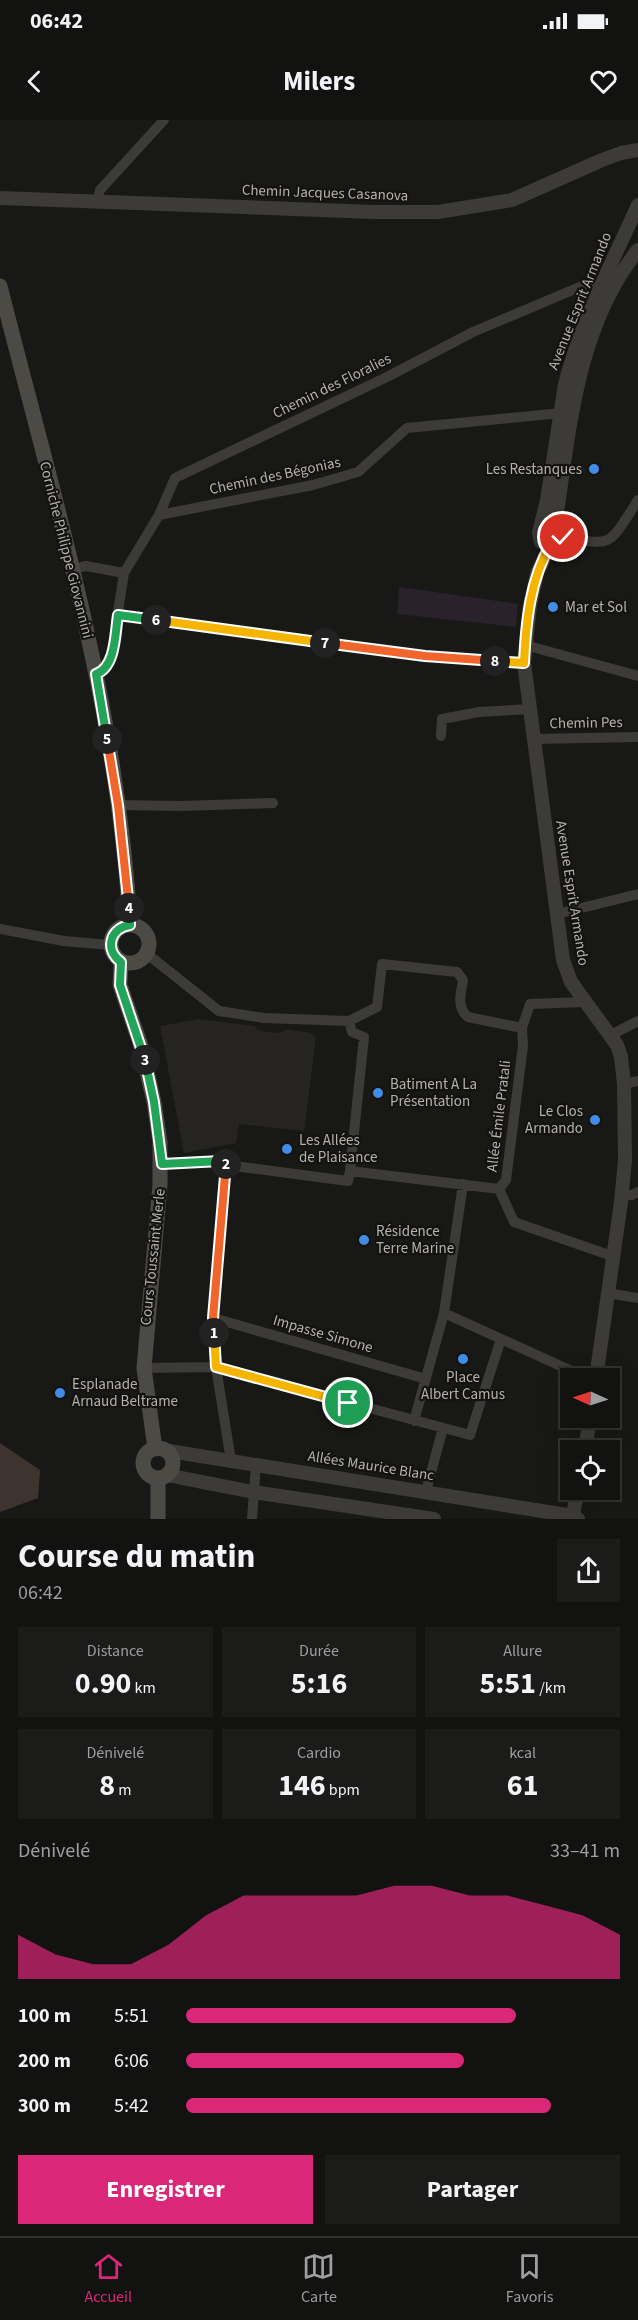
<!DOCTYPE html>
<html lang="fr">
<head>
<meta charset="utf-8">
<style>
  :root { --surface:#121210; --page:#1b1b19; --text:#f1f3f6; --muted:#9c9e9f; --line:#313230; --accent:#db2777 }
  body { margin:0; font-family:"Source Sans 3",sans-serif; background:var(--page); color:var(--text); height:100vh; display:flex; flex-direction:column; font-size:22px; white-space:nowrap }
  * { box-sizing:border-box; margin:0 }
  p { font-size:20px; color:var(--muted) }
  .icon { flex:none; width:33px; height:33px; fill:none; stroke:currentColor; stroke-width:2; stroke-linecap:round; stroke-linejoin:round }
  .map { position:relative; height:1399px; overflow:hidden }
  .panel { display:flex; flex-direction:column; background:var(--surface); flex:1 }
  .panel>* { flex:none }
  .needle { width:39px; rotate:273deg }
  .fabs { position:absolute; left:560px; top:1248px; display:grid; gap:12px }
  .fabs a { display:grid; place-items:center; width:60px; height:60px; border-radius:0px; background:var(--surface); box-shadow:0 6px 24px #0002,0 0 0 2px var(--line); font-size:30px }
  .pin { position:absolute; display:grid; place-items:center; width:51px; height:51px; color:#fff; margin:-26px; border:3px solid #fff; border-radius:50%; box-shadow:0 2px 6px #0007 }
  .km { position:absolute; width:30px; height:30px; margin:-15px; border-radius:50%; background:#222; color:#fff; font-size:16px; line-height:30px; text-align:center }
  .round { display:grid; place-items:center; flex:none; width:63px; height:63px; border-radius:0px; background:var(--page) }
  .headline { display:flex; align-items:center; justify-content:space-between; height:102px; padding:0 18px }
  h1 { font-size:33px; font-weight:700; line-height:45px }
  .metrics { display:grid; grid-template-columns:repeat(3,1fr); gap:9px; height:102px; padding:6px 18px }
  .metrics div { display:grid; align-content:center; border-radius:0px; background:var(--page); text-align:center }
  .metrics b { font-size:30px; font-weight:700 }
  .metrics small { font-size:16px; font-weight:400 }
  .metrics p { font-size:16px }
  .chart { height:168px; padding:12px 18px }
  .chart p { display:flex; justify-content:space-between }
  .chart svg { width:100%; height:108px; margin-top:6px; fill:var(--accent); opacity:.7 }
  .action { display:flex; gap:12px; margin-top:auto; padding:12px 18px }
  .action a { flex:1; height:69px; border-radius:0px; background:var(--accent); color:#fff; font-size:24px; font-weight:700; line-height:69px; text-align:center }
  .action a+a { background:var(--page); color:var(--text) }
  ul { padding:0 18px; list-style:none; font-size:20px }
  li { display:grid; grid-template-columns:96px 72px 1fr; align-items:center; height:45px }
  li i { height:15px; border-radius:8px; background:var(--accent) }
  .status { display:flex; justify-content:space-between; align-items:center; height:42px; padding:0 30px; background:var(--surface); direction:ltr }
  .status svg { height:16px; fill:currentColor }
  header { display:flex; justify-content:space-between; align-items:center; height:78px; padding:0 18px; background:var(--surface); font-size:27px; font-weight:700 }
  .tab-bar { display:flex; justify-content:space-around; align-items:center; height:84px; border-top:2px solid var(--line); background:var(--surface); font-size:16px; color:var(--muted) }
  .tab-bar a { display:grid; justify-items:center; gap:3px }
  .tab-bar .current { color:var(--accent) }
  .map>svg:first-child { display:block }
</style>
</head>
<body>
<div class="status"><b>06:42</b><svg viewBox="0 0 49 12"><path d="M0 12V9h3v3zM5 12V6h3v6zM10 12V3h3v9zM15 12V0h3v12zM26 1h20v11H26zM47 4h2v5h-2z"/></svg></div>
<header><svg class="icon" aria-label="back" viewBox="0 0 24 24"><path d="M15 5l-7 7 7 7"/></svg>Milers<svg class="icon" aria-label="heart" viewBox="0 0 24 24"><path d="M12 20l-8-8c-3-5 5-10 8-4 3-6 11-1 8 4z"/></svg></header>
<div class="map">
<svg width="638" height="1399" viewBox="0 0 638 1399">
  <rect width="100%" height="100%" fill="#181816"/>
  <path fill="#252422" d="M199 899 255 906 258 910 267 912 280 913 288 909 310 913 316 917 304 1011 239 1004 236 1023 184 1033 160 906Z"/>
  <path fill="#2a222a" d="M399 467 518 484 516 507 397 494Z"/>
  <path fill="#3d332f" d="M0 1323 40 1350 38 1378 0 1392Z"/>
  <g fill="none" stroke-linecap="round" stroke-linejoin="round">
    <path stroke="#3d3b37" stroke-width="10" d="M97 83 100 70 164 0
      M159 395 313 365 358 352 407 308 561 293
      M557 416C614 425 606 430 638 380
      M72 449 86 446 124 453
      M118 495 425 536 524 543
      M525 525 638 556
      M96 554 105 549 111 537 124 453 159 395 175 358 387 257 473 212 589 163 602 166
      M441 616 442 599 479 592 530 589
      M534 619 638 617
      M118 685 182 686 273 683
      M557 794 638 774
      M0 809 64 821 110 825
      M146 833 219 891 264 898 349 901 377 887 382 844 457 852 463 860C461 873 456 887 468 897L522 908 523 926 506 1060 499 1069 350 1051 364 917 352 912 349 901
      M522 908 530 884 585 882
      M611 915 638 901
      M624 964 638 961
      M162 1044 221 1041 227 1045 348 1061 350 1051
      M227 1045 213 1198 216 1247 231 1341
      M499 1069 514 1102 612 1136
      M622 1075H632L638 1072
      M607 1173 638 1178
      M444 1193 587 1258
      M213 1198 426 1259
      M144 1248 216 1247 470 1315 501 1219
      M414 1301 444 1193 463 1064
      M426 1371 443 1308
      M252 1399 256 1344"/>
    <path stroke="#3d3b37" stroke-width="14" d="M0 78 373 92H438L512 80 602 40 621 33 638 30
      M551 424 541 422 539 413 547 380 565 264C581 202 612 143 638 85
      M596 1258 621 1082 625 1040 624 964 621 937 617 925 571 862 563 840 524 543 530 486 537 453 551 424 557 420 556 399C570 307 577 206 638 130
      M163 1330 573 1396 578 1399
      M585 1330 590 1298
      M167 1355 253 1372 434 1399
      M572 1399 578 1370"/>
    <path stroke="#4c4a45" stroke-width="15" d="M0 166C53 376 118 587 130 805
      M111 824a19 19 0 1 1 38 0a19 19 0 1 1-38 0Z
      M121 841 120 865 141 926 154 982 160 1022V1065L144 1248 155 1329
      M143 1343a15 15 0 1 1 30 0a15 15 0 1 1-30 0Z
      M158 1399V1358"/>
  </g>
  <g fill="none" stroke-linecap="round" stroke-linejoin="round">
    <g stroke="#fff" stroke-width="12">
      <path id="split-1" d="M214 1213 216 1247 348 1283"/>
    </g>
    <g stroke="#fff" stroke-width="12">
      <path id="split-2" d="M214 1213 213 1198 226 1044"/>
    </g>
    <g stroke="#fff" stroke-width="12">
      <path id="split-3" d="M145 940 154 982 162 1044 221 1041 226 1044"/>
    </g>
    <g stroke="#fff" stroke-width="12">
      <path id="split-4" d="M129 788 130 805C110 808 104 830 121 842L120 865 145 940"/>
    </g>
    <g stroke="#fff" stroke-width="12">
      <path id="split-5" d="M107 619 118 685 129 788"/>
    </g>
    <g stroke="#fff" stroke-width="12">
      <path id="split-6" d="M107 619 96 554C116 547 115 513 118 495L156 500"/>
    </g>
    <g stroke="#fff" stroke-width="12">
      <path id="split-7" d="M156 500 325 523"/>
    </g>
    <g stroke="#fff" stroke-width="12">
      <path id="split-8" d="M325 523 425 536 495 541"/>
    </g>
    <g stroke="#fff" stroke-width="12">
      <path id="split-9" d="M495 541 524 543C526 502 530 459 551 424L555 423 557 416 563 417"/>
    </g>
    <use href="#split-1" stroke="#f5b400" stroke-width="8"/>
    <use href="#split-2" stroke="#f0652b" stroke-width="8"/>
    <use href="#split-3" stroke="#22a559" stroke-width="8"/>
    <use href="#split-4" stroke="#22a559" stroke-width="8"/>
    <use href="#split-5" stroke="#f0652b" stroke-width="8"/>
    <use href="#split-6" stroke="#22a559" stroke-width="8"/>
    <use href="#split-7" stroke="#f5b400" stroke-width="8"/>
    <use href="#split-8" stroke="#f0652b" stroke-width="8"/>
    <use href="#split-9" stroke="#f5b400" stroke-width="8"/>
  </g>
  <g fill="#408ce6" stroke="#131311" stroke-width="2">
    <circle cx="594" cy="349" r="6"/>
    <circle cx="553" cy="487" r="6"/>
    <circle cx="378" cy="973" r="6"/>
    <circle cx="595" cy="1000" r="6"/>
    <circle cx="287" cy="1029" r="6"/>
    <circle cx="364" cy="1120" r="6"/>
    <circle cx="463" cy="1239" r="6"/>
    <circle cx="60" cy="1273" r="6"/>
  </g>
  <g text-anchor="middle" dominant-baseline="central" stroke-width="4.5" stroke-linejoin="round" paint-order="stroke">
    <g font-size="15" fill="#b7b1a9" stroke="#131311">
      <text transform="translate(325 73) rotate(2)">Chemin Jacques Casanova</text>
      <text transform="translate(580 181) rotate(-68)">Avenue Esprit Armando</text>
      <text transform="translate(332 266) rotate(-26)">Chemin des Floralies</text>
      <text transform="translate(275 356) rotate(-12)">Chemin des Bégonias</text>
      <text transform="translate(66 430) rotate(76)">Corniche Philippe Giovannini</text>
      <text transform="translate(586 603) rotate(-1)">Chemin Pes</text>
      <text transform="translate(572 773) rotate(81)">Avenue Esprit Armando</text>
      <text transform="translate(499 996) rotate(-83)">Allée Émile Pratali</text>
      <text transform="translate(153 1137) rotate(-84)">Cours Toussaint Merle</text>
      <text transform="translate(323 1214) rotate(16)">Impasse Simone</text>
      <text transform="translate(371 1346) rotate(9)">Allées Maurice Blanc</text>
    </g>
    <g font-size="15" fill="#b7b1a9" stroke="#131311" text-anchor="start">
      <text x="582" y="349" text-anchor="end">Les Restanques</text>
      <text x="565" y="487">Mar et Sol</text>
      <text x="390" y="964">Batiment A La<tspan x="390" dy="17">Présentation</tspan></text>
      <text x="583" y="991" text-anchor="end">Le Clos<tspan x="583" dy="17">Armando</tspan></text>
      <text x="299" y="1020">Les Allées<tspan x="299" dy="17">de Plaisance</tspan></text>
      <text x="376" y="1111">Résidence<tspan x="376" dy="17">Terre Marine</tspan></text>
      <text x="463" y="1257" text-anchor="middle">Place<tspan x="463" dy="17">Albert Camus</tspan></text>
      <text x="72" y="1264">Esplanade<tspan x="72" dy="17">Arnaud Beltrame</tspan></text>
    </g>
  </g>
</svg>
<div class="fabs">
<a><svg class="needle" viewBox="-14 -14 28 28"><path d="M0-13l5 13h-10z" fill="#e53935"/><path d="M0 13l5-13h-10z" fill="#9c9e9f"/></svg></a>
<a><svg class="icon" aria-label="locate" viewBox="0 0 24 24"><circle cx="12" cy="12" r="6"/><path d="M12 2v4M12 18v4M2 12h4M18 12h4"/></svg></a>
</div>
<div class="pin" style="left:348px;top:1283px;background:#1e9e55"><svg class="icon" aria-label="arrive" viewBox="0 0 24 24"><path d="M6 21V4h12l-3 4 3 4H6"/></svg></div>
<div class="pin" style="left:563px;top:417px;background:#d93025"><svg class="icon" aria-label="check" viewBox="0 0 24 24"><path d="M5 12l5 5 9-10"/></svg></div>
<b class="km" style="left:214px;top:1213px">1</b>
<b class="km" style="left:226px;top:1044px">2</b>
<b class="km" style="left:145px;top:940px">3</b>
<b class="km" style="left:129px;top:788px">4</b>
<b class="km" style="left:107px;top:619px">5</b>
<b class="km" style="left:156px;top:500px">6</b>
<b class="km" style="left:325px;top:523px">7</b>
<b class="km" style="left:495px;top:541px">8</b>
</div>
<section class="panel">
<div class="headline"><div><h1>Course du matin</h1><p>06:42</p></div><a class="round"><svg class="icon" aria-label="share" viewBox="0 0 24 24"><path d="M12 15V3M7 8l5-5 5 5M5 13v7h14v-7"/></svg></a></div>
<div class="metrics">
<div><p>Distance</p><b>0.90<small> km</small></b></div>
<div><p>Durée</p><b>5:16</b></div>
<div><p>Allure</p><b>5:51<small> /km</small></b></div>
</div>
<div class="metrics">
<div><p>Dénivelé</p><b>8<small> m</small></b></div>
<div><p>Cardio</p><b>146<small> bpm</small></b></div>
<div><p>kcal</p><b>61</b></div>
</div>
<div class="chart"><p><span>Dénivelé</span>33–41 m</p>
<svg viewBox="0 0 160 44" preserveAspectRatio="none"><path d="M0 44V26L10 34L20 38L30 38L40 30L50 18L60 10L70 10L80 10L90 10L100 6L110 6L120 10L130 10L140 14L150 18L160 26V44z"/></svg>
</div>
<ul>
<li><b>100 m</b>5:51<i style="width:76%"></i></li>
<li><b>200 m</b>6:06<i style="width:64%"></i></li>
<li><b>300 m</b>5:42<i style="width:84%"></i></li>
</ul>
<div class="action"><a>Enregistrer</a><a>Partager</a></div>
</section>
<nav class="tab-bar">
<a class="current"><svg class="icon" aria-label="home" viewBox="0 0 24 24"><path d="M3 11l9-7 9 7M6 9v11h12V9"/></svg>Accueil</a>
<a><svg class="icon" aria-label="map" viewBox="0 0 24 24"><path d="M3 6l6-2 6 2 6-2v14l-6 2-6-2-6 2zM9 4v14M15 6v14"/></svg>Carte</a>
<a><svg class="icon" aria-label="saved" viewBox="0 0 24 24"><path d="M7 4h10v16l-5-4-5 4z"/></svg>Favoris</a>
</nav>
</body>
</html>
